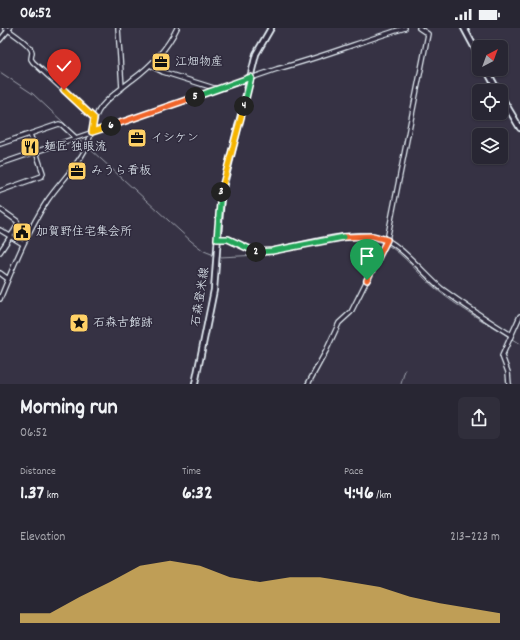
<!DOCTYPE html>
<html lang="en">
<head>
<meta charset="utf-8">
<style>
  :root { --surface:#282633; --page:#302e3b; --text:#f1f3f6; --muted:#a5a5ac; --line:#44434e; --accent:#ffd166 }
  body { margin:0; font-family:Dekko,"Klee One",sans-serif; background:var(--page); color:var(--text); height:100vh; display:flex; flex-direction:column; font-size:15px; white-space:nowrap }
  * { box-sizing:border-box; margin:0 }
  p { font-size:13px; color:var(--muted) }
  .icon { flex:none; width:22px; height:22px; fill:none; stroke:currentColor; stroke-width:2; stroke-linecap:round; stroke-linejoin:round }
  .map { position:relative; height:356px; overflow:hidden }
  .sheet { display:flex; flex-direction:column; background:var(--surface); flex:1 }
  .sheet>* { flex:none }
  .needle { width:26px; rotate:41deg }
  .tools { position:absolute; left:472px; top:12px; display:grid; gap:8px }
  .tools a { display:grid; place-items:center; width:36px; height:36px; border-radius:6px; background:var(--surface); box-shadow:0 1px 3px #0004,0 0 0 1px var(--line); font-size:20px }
  .pin { position:absolute; display:grid; place-items:center; width:34px; height:34px; color:#fff; margin:-41px -17px; border-radius:50% 50% 50% 0; rotate:-45deg; box-shadow:0 0 4px #0007 }
  .pin .icon { rotate:45deg }
  .km { position:absolute; width:20px; height:20px; margin:-10px; border-radius:50%; background:#222; color:#fff; font-size:11px; line-height:20px; text-align:center }
  .round { display:grid; place-items:center; flex:none; width:42px; height:42px; border-radius:6px; background:var(--page) }
  .headline { display:flex; align-items:center; justify-content:space-between; height:68px; padding:0 20px }
  h1 { font-size:22px; font-weight:700; line-height:30px }
  .figures { display:grid; grid-template-columns:repeat(3,1fr); gap:6px; height:68px; padding:4px 20px }
  .figures div { display:grid; align-content:center }
  .figures b { font-size:20px; font-weight:700 }
  .figures small { font-size:11px; font-weight:400 }
  .figures p { font-size:11px }
  .chart { height:112px; padding:8px 20px }
  .chart p { display:flex; justify-content:space-between }
  .chart svg { width:100%; height:72px; margin-top:4px; fill:var(--accent); opacity:.7 }
  .status { display:flex; justify-content:space-between; align-items:center; height:28px; padding:0 20px; background:var(--surface); direction:ltr }
  .status svg { height:11px; fill:currentColor }
  .map>svg:first-child { display:block }
</style>
</head>
<body>
<div class="status"><b>06:52</b><svg viewBox="0 0 49 12"><path d="M0 12V9h3v3zM5 12V6h3v6zM10 12V3h3v9zM15 12V0h3v12zM26 1h20v11H26zM47 4h2v5h-2z"/></svg></div>
<div class="map">
<svg width="520" height="356" viewBox="0 0 520 356">
  <rect width="100%" height="100%" fill="#363244"/>
  <filter id="ink" filterUnits="userSpaceOnUse"><feTurbulence type="fractalNoise" baseFrequency=".025" numOctaves="2"/><feDisplacementMap in="SourceGraphic" scale="8" xChannelSelector="R" yChannelSelector="G"/><feConvolveMatrix kernelMatrix="1 2 1 2 8 2 1 2 1" color-interpolation-filters="sRGB"/></filter>
  <g filter="url(#ink)">
    <g fill="none" stroke-linecap="round" stroke-linejoin="round">
      <path stroke="#a0a4af" stroke-width="1" d="M0 44 33 66 64 95 71 103
        M80 113 83 115
        M90 121 191 213 204 223 214 227
        M386 216C405 227 418 246 435 260 457 279 484 293 509 309
        M220 229 259 227 356 211H366L383 215
        M512 311 520 316
        M401 356 405 342"/>
      <g stroke="#e8f1f8" stroke-width="6">
        <path id="minor" d="M5 0C11 4 31 17 32 24 32 26 31 29 31 31L33 34 94 90
          M118 0 122 60
          M0 12 10 0
          M150 37 163 44 217 61
          M0 116 59 96 62 97 76 110
          M0 136 277 41C320 30 362 13 405 0
          M0 163 42 148 43 145 30 106
          M0 181 17 193 18 197 0 224
          M0 202 23 216
          M217 211H228L255 224 262 225C298 219 342 202 379 209 397 212 427 249 442 261 464 277 487 292 511 307
          M0 245 8 251
          M0 271C14 237 27 204 47 173 59 155 75 141 85 122 93 108 91 91 102 78 110 68 122 60 132 52 151 38 167 21 177 0
          M308 356 326 323 339 295 351 284 387 212 428 6 419 0
          M509 356 508 344 502 328 520 288"/>
      </g>
      <g stroke="#e8f1f8" stroke-width="8">
        <path id="major" d="M464 0 479 28
          M486 41 498 63
          M501 68 520 100
          M195 356 214 262 221 168 256 26 271 0"/>
      </g>
      <use href="#minor" stroke="#2f2a3d" stroke-width="3.5"/>
      <use href="#major" stroke="#2f2a3d" stroke-width="4.5"/>
    </g>
  </g>
  <g fill="none" stroke-linecap="round" stroke-linejoin="round" filter="url(#ink)">
    <g stroke="#fff" stroke-width="8">
      <path id="split-1" d="M344 209 373 208 387 212 367 252"/>
    </g>
    <g stroke="#fff" stroke-width="8">
      <path id="split-2" d="M256 224 272 223 344 209"/>
    </g>
    <g stroke="#fff" stroke-width="8">
      <path id="split-3" d="M221 164 217 211H228L256 224"/>
    </g>
    <g stroke="#fff" stroke-width="8">
      <path id="split-4" d="M221 164 244 78"/>
    </g>
    <g stroke="#fff" stroke-width="8">
      <path id="split-5" d="M195 69 251 49 244 78"/>
    </g>
    <g stroke="#fff" stroke-width="8">
      <path id="split-6" d="M111 98 195 69"/>
    </g>
    <g stroke="#fff" stroke-width="8">
      <path id="split-7" d="M64 62 94 90 92 104 111 98"/>
    </g>
    <use href="#split-1" stroke="#f0652b" stroke-width="5"/>
    <use href="#split-2" stroke="#22a559" stroke-width="5"/>
    <use href="#split-3" stroke="#22a559" stroke-width="5"/>
    <use href="#split-4" stroke="#f5b400" stroke-width="5"/>
    <use href="#split-5" stroke="#22a559" stroke-width="5"/>
    <use href="#split-6" stroke="#f0652b" stroke-width="5"/>
    <use href="#split-7" stroke="#f5b400" stroke-width="5"/>
  </g>
  <defs>
    <g id="office-square" transform="scale(1)"><rect x="-9" y="-9" width="18" height="18" rx="4" fill="#ffd166" stroke="#2f2a3d"/><path d="M-6-3h4V-5.5h4V-3h4V5H-6ZM-1-4.5V-3h2v-1.5ZM-6 0V1H6V0Z" fill="#111"/></g>
    <g id="restaurant-square" transform="scale(1)"><rect x="-9" y="-9" width="18" height="18" rx="4" fill="#ffd166" stroke="#2f2a3d"/><path d="M-5-6h1v4h1v-4h1v4h1v-4h1v5L-1.5 .5V6h-2V.5L-5-1ZM5-6V6H3V1.5H1.5Q1.5-4 5-6Z" fill="#111"/></g>
    <g id="civic-square" transform="scale(1)"><rect x="-9" y="-9" width="18" height="18" rx="4" fill="#ffd166" stroke="#2f2a3d"/><path d="M-.6-6.5H3V-4.5H.6V-3L4-1V1h2V6H-6V1h2V-1L-.6-3ZM-1.2 2.5V6h2.4V2.5Z" fill="#111"/></g>
    <g id="sight-square" transform="scale(1)"><rect x="-9" y="-9" width="18" height="18" rx="4" fill="#ffd166" stroke="#2f2a3d"/><path d="M0-6L1.8-2.2L6-1.7L2.9 1.2L3.7 5.4L0 3.3L-3.7 5.4L-2.9 1.2L-6-1.7L-1.8-2.2Z" fill="#111"/></g>
  </defs>
  <g fill-rule="evenodd">
    <use href="#office-square" x="161" y="34"/>
    <use href="#office-square" x="137" y="110"/>
    <use href="#restaurant-square" x="30" y="119"/>
    <use href="#office-square" x="77" y="143"/>
    <use href="#civic-square" x="22" y="204"/>
    <use href="#sight-square" x="79" y="295"/>
  </g>
  <g text-anchor="middle" dominant-baseline="central" stroke-width="3" stroke-linejoin="round" paint-order="stroke">
    <g font-size="12" fill="#e8f1f8" stroke="#2f2a3d" text-anchor="start">
      <text x="175" y="34">江畑物産</text>
      <text x="151" y="110">イシケン</text>
      <text x="44" y="119">麺匠 独眼流</text>
      <text x="91" y="143">みうら看板</text>
      <text x="36" y="204">加賀野住宅集会所</text>
      <text x="93" y="295">石森古館跡</text>
    </g>
    <g font-size="12" fill="#e8f1f8" stroke="#2f2a3d">
      <text transform="translate(201 269) rotate(-81)">石森登米線</text>
    </g>
  </g>
</svg>
<div class="tools">
<a><svg class="needle" viewBox="-14 -14 28 28"><path d="M0-13l5 13h-10z" fill="#e53935"/><path d="M0 13l5-13h-10z" fill="#a5a5ac"/></svg></a>
<a><svg class="icon" aria-label="locate" viewBox="0 0 24 24"><circle cx="12" cy="12" r="6"/><path d="M12 2v4M12 18v4M2 12h4M18 12h4"/></svg></a>
<a><svg class="icon" aria-label="layers" viewBox="0 0 24 24"><path d="M12 4l9 5-9 5-9-5zM3 14l9 5 9-5"/></svg></a>
</div>
<div class="pin" style="left:367px;top:252px;background:#1e9e55"><svg class="icon" aria-label="arrive" viewBox="0 0 24 24"><path d="M6 21V4h12l-3 4 3 4H6"/></svg></div>
<div class="pin" style="left:64px;top:62px;background:#d93025"><svg class="icon" aria-label="check" viewBox="0 0 24 24"><path d="M5 12l5 5 9-10"/></svg></div>
<b class="km" style="left:256px;top:224px">2</b>
<b class="km" style="left:221px;top:164px">3</b>
<b class="km" style="left:244px;top:78px">4</b>
<b class="km" style="left:195px;top:69px">5</b>
<b class="km" style="left:111px;top:98px">6</b>
</div>
<section class="sheet">
<div class="headline"><div><h1>Morning run</h1><p>06:52</p></div><a class="round"><svg class="icon" aria-label="share" viewBox="0 0 24 24"><path d="M12 15V3M7 8l5-5 5 5M5 13v7h14v-7"/></svg></a></div>
<div class="figures">
<div><p>Distance</p><b>1.37<small> km</small></b></div>
<div><p>Time</p><b>6:32</b></div>
<div><p>Pace</p><b>4:46<small> /km</small></b></div>
</div>
<div class="chart"><p><span>Elevation</span>213–223 m</p>
<svg viewBox="0 0 160 44" preserveAspectRatio="none"><path d="M0 44V38L10 38L20 28L30 19L40 9L50 6L60 9L70 16L80 19L90 16L100 16L110 19L120 22L130 28L140 32L150 35L160 38V44z"/></svg>
</div>
</section>
</body>
</html>
